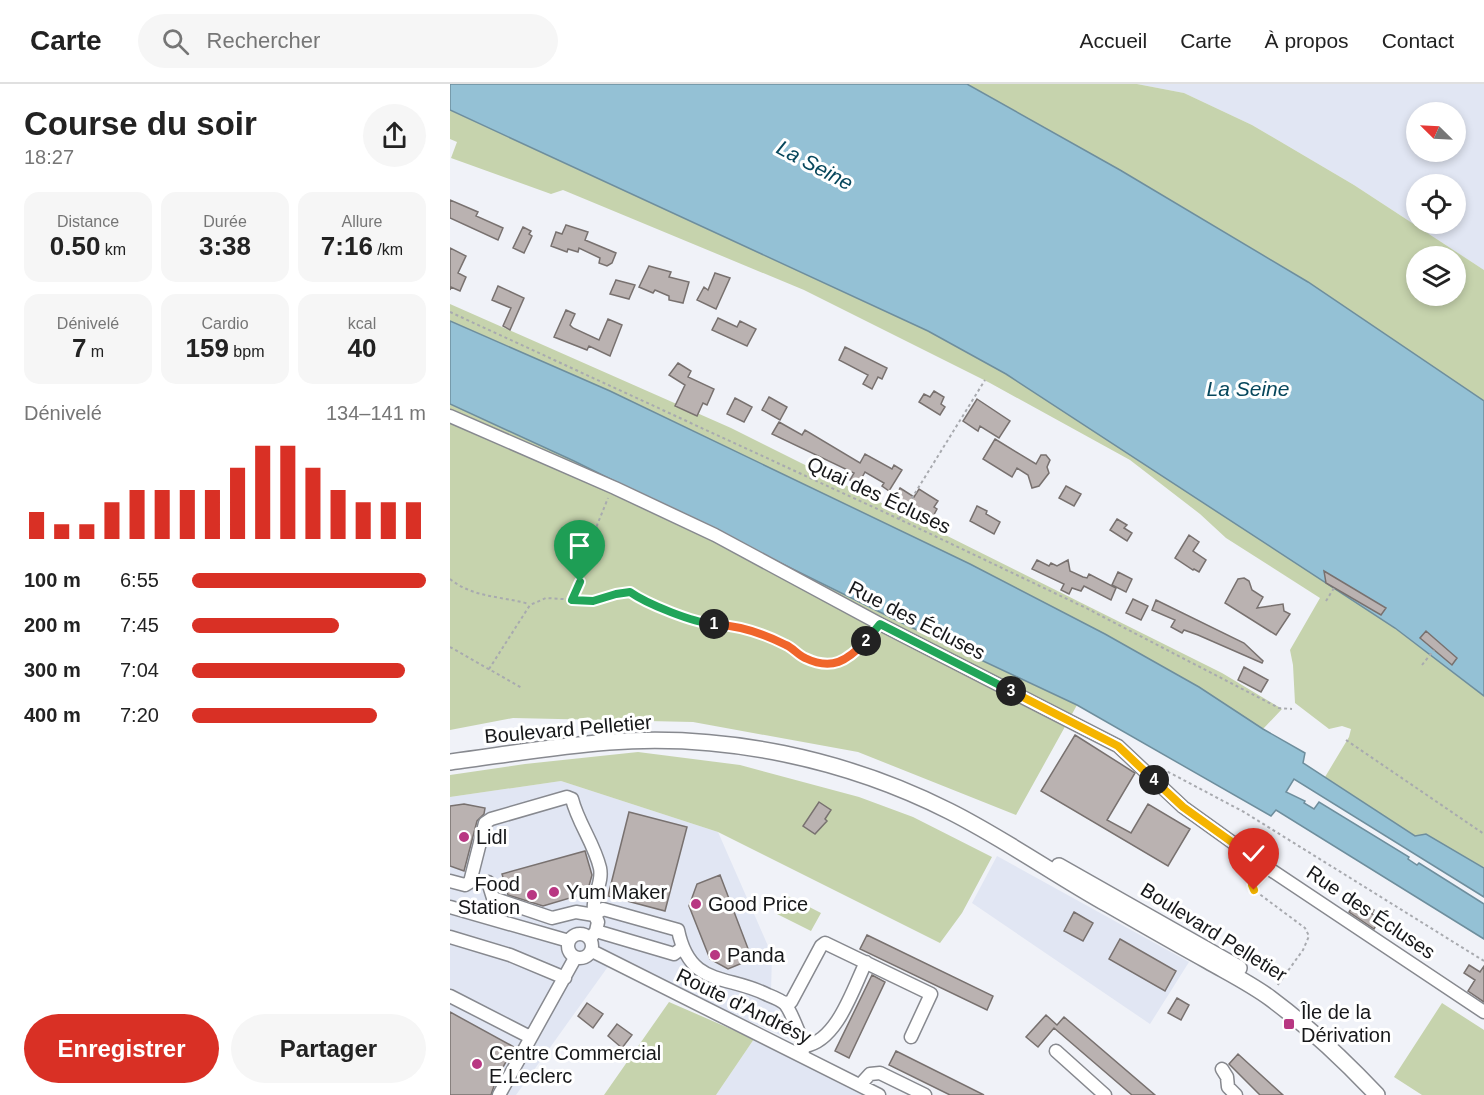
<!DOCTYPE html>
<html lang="fr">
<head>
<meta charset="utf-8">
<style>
  :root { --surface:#fff; --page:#f6f6f6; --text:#222; --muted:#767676; --line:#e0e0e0; --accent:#d93025 }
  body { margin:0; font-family:Arial,sans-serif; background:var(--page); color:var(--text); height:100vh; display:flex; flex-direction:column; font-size:22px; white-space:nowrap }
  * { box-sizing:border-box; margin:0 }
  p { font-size:20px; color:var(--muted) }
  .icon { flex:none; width:33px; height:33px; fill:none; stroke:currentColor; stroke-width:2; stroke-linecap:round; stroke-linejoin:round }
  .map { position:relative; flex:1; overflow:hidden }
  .side { display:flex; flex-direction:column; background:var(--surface); width:450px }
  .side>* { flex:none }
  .needle { width:39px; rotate:294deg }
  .controls { position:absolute; left:956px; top:18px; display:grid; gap:12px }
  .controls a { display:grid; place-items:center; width:60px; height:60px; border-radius:50%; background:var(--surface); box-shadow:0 3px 9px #0003; font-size:30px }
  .pin { position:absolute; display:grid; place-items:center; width:51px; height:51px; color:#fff; margin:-62px -26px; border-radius:50% 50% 50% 0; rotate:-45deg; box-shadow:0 0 6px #0007 }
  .pin .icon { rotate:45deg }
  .km { position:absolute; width:30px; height:30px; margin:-15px; border-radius:50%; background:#222; color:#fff; font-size:16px; line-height:30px; text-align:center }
  .round { display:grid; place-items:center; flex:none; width:63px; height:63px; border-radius:32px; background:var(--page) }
  .headline { display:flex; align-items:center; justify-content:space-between; height:102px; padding:0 24px }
  h1 { font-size:33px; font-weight:700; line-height:45px }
  .metrics { display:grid; grid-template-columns:repeat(3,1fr); gap:9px; height:102px; padding:6px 24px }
  .metrics div { display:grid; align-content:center; border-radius:15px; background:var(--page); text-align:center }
  .metrics b { font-size:26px; font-weight:700 }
  .metrics small { font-size:16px; font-weight:400 }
  .metrics p { font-size:16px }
  .chart { height:168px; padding:12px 24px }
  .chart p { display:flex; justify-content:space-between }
  .chart svg { width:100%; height:108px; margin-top:6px; stroke:var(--accent); stroke-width:6 }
  .cta { display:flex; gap:12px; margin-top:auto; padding:12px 24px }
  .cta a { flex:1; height:69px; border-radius:36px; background:var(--accent); color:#fff; font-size:24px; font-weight:700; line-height:69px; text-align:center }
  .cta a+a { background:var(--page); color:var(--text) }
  ul { padding:0 24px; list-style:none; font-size:20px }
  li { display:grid; grid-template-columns:96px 72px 1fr; align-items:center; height:45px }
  li i { height:15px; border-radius:8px; background:var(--accent) }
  header { display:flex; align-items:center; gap:36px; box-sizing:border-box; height:84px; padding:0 30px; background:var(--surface); border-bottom:2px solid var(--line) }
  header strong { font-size:28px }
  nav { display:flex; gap:33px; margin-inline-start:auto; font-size:21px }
  .search { width:420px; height:54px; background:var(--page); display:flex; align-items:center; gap:15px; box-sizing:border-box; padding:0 21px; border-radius:33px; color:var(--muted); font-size:22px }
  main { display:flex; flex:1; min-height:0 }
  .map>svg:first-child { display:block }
</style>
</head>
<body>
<header>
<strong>Carte</strong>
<div class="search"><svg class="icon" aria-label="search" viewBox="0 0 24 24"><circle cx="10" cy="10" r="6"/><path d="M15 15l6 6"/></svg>Rechercher</div>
<nav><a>Accueil</a><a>Carte</a><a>À propos</a><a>Contact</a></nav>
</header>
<main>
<section class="side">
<div class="headline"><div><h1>Course du soir</h1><p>18:27</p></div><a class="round"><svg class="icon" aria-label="share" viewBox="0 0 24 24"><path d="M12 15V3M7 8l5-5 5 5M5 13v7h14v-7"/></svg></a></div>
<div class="metrics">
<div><p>Distance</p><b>0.50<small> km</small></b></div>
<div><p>Durée</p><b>3:38</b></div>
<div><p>Allure</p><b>7:16<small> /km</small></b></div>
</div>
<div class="metrics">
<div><p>Dénivelé</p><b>7<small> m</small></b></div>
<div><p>Cardio</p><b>159<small> bpm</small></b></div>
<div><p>kcal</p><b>40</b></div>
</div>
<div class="chart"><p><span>Dénivelé</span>134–141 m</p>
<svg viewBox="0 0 160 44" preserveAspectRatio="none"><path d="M5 44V33M15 44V38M25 44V38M35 44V29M45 44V24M55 44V24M65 44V24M75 44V24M85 44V15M95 44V6M105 44V6M115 44V15M125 44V24M135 44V29M145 44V29M155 44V29"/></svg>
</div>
<ul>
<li><b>100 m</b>6:55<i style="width:100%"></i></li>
<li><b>200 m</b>7:45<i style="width:63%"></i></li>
<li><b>300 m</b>7:04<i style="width:91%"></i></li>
<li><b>400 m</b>7:20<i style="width:79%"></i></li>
</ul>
<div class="cta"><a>Enregistrer</a><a>Partager</a></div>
</section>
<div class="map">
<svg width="1034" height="1011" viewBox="0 0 1034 1011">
  <rect width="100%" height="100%" fill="#f0f2f8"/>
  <path fill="#e1e6f3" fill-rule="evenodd" d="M687 0H1034V186L904 101 802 41 734 9ZM966 28H1005V68H966ZM966 100H1005V140H966Z
    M111 697 268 748 322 871 321 908 341 956 165 877 157 884 66 1011H0V713Z
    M547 772 739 878 700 940 522 819Z
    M304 955 414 1011H266Z"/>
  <path fill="#c6d3ad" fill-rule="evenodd" d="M517 0H687L734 9 802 41 904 101 1034 186V317L858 198 670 86ZM966 172H1005V212H966Z
    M0 26 478 247 556 290 945 544 1034 612V784L976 750 965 752 875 693 899 653 901 645 892 642 879 645 845 619 843 581 840 566 870 514 776 454 750 430 680 376 540 299 354 206 113 106 101 110 1 74 7 58 0 55Z
    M0 220 281 344 772 589 832 625 813 645C684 560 546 493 407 426 272 361 137 297 0 237Z
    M0 320 124 377 448 537 627 621 566 731 408 668 243 638 63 634 0 646Z
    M188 668 290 681 409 713 463 733 542 773 512 829 490 859 268 748 111 697 0 713V691L75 680Z
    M334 810 371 829 361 847 325 829Z
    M219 918 304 955 266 1011H154Z
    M992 919 1034 946V1011H972L944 993Z"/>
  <path fill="#94c1d5" stroke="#6e8e9d" stroke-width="1.5" d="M0 0H517L670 86 858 198 1034 317V612L945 544 556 290 478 247 0 26Z
    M0 237 160 307 520 480 655 550 749 603 813 645 855 669 853 679 965 752 976 750 1034 784V813L844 695 836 708 855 717 854 719 864 725 869 718 959 773 958 775 967 781 969 779 1034 820V855L826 726 821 732 627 621 448 537 124 377 0 320Z"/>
  <path fill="#bab2b1" stroke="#78716f" stroke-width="1.5" d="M0 116 28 128 26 132 53 144 48 156 0 134Z
    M116 141 138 148 135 156 166 169 162 179 157 182 149 179 150 174 129 164 128 168 118 165 117 168 101 162 106 148 112 150Z
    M73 143 81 147 79 150 82 152 74 169 63 164Z
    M0 164 16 172 8 189 16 193 10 207 1 203 0 206Z
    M199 182 221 188 219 193 239 198 233 219 219 216V212L205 206 203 209 189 203Z
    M265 189 280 194 266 225 247 216 254 203 258 206Z
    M166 196 185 201 179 215 160 210Z
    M48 202 74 214 60 246 53 242 61 224 42 216Z
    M116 226 125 230 120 241 123 244 149 256 158 235 172 241 160 272 139 262 137 266 104 253Z
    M268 234 287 243 290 237 306 245 297 262 262 246Z
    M395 263 437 284 432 295 428 293 422 305 413 300 418 291 389 276Z
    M228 279 241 287 238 293 264 305 257 321 253 319 247 332 225 322 235 301 219 291Z
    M484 307 494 313 491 320 495 323 490 331 469 318 474 310 480 313Z
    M319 313 337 323 330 336 312 326Z
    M285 314 302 323 294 338 277 330Z
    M527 315 560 337 549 354 530 342 528 347 513 337Z
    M329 338 352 351 355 346 410 379 415 370 442 385 444 381 452 386 439 407 432 402 434 399 415 388 408 401 400 396 404 389 322 350Z
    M545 355 586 380 591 371H596L600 376 597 383 599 389 589 402 582 404 578 391 567 384 562 393 533 375Z
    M616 402 631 410 624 422 609 414Z
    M450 404 464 413 469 405 488 417 484 423 487 425 480 438 447 419 450 415 446 412Z
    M527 422 537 427 536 430 550 438 544 450 520 437Z
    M667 435 677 441 674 444 682 449 677 457 660 446Z
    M739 451 749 458 743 467 756 476 749 488 744 485 743 486 725 474Z
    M587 476 599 482 601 479 607 482 618 476 620 487 633 493 637 494 639 490 666 504 661 516 634 502 631 507 622 504 619 510 611 506 614 500 582 485Z
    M874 487 936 524 931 531 876 499Z
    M668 488 682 495 676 508 662 501Z
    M794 494 799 497 802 506 813 513 807 524 833 520 834 527 840 530 826 551 775 519 788 495Z
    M683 515 698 522 691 536 676 529Z
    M706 516 794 559 813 577 812 579 748 551 734 546 732 549 721 543 725 536 702 526Z
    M976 547 1007 574 1002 581 970 554Z
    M794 583 818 596 811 608 788 596Z
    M625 651 685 689 657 736 681 749 698 720 740 745 718 782 591 707Z
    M369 718 381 726 375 735 377 737 365 750 353 742Z
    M14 720 35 724 34 730 27 737 14 787 0 782V722Z
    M179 728 237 743 215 827 158 812Z
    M135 767 142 791 137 809 93 822 58 811 52 790Z
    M270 791 302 875 278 885 260 875 239 822 247 800Z
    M905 819 913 825 915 821 924 826 922 830 930 835 924 845 899 828Z
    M624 828 643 839 633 857 614 847Z
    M417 851 543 912 537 926 410 865Z
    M670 855 726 887 715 907 659 875Z
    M1019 881 1030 888 1034 882V918L1018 907 1025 896 1014 889Z
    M422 891 435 898 399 974 385 967Z
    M727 914 739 921 731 936 718 929Z
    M137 919 153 930 143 944 128 932Z
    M0 928 64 963 46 996 41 1011H0Z
    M596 931 607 941 614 933 705 1011H682L604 944 588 963 576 953Z
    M167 940 182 951 172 964 158 952Z
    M446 967 534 1011H500L439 981Z
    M788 970 833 1011H810L779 980Z"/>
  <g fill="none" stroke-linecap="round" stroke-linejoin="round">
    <g stroke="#87898f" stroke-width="15">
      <path id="minor" d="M0 332 165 404 265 451 430 540 668 662 733 723 818 784 1034 928
        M0 797 15 801 20 798 35 739 41 735 117 713 122 715C128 739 144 759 150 784 154 803 136 817 148 838L146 847 140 855
        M38 798 43 814 102 834 126 828 144 831 153 825 228 846C240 904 277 890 318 911 323 913 331 916 335 920 342 928 349 951 355 962L351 971
        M0 823 119 857
        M146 847 224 870 232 864
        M118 862a12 12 0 1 1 24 0a12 12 0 1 1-24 0Z
        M0 853 60 871 115 894
        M142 867 429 1011
        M0 912 80 953
        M335 919 341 918 371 862 375 859 481 910 461 953
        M355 962C387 957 403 905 416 878
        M606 967 655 1011
        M772 985 777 993 778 1003 786 1011
        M410 1001 420 990 430 989 475 1011
        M49 1011 125 874"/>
    </g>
    <g stroke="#87898f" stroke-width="18">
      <path id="major" d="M0 678C53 671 106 662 159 658 274 649 396 675 499 727 555 755 605 791 659 821 692 840 725 859 758 877 779 889 801 900 820 914 859 943 894 976 927 1011
        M609 782 789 884"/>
    </g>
    <path stroke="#a8aaaf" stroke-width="2" stroke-dasharray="3 3" stroke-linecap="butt" d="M0 228 449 435 636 524 829 624 842 625
      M449 435 535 296
      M0 495C23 514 52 512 79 520
      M122 516 130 498 133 476 158 414
      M876 517 884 504
      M0 563 72 604
      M972 581 984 566
      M39 585 80 521 96 514 143 517 166 510 180 508 192 516 257 540 286 542 311 550 339 562 353 573 371 580H390L422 549
      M896 656 1034 750
      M707 682 794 728 1034 877
      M809 793 802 801 804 806 855 844 859 852 853 866 827 902"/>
    <use href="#minor" stroke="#fff" stroke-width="12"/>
    <use href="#major" stroke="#fff" stroke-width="15"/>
  </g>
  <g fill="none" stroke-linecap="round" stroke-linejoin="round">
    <g stroke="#fff" stroke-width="12">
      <path id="split-1" d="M130 498 122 516 143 517 166 510 180 508C197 520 244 539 264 540"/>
    </g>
    <g stroke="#fff" stroke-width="12">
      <path id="split-2" d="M264 540C290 542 313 549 336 561 343 564 348 571 355 574 382 587 397 577 416 557"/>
    </g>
    <g stroke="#fff" stroke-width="12">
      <path id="split-3" d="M416 557 430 540 561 607"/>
    </g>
    <g stroke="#fff" stroke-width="12">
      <path id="split-4" d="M561 607 668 662 704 696"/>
    </g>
    <g stroke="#fff" stroke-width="12">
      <path id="split-5" d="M704 696 733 723 818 784 802 801 804 806"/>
    </g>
    <use href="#split-1" stroke="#22a559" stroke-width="8"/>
    <use href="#split-2" stroke="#f0652b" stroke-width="8"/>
    <use href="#split-3" stroke="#22a559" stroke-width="8"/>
    <use href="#split-4" stroke="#f5b400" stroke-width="8"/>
    <use href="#split-5" stroke="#f5b400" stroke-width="8"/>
  </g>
  <g fill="#b83782" stroke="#fff" stroke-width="2">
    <circle cx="14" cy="753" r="6"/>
    <circle cx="104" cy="808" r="6"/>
    <circle cx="82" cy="811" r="6"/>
    <circle cx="246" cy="820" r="6"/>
    <circle cx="265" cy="871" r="6"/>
    <rect x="833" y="934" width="12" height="12" rx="3"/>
    <circle cx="27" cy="980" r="6"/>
  </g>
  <g text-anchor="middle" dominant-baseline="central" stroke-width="6" stroke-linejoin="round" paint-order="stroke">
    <g font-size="20" fill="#161719" stroke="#fff">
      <text transform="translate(429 411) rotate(25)">Quai des Écluses</text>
      <text transform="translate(467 536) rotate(27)">Rue des Écluses</text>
      <text transform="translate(118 645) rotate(-5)">Boulevard Pelletier</text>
      <text transform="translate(921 828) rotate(34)">Rue des Écluses</text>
      <text transform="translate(764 848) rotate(32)">Boulevard Pelletier</text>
      <text transform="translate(294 922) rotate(26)">Route d'Andrésy</text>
    </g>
    <g font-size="20" fill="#161719" stroke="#fff" text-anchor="start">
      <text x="26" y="753">Lidl</text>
      <text x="70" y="800" text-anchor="end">Food<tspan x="70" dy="23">Station</tspan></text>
      <text x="116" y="808">Yum Maker</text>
      <text x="258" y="820">Good Price</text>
      <text x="277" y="871">Panda</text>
      <text x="851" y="928">Île de la<tspan x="851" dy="23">Dérivation</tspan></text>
      <text x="39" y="969">Centre Commercial<tspan x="39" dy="23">E.Leclerc</tspan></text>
    </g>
    <g font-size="21" font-style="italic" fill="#07475c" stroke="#fff">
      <text transform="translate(365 81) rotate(28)">La Seine</text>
      <text x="798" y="304">La Seine</text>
    </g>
  </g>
</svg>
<div class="controls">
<a><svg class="needle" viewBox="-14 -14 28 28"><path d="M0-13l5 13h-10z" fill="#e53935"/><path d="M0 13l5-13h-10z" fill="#767676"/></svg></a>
<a><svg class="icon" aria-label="locate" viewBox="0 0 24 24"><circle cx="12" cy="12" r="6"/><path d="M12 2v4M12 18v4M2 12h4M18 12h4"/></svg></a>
<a><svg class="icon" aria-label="layers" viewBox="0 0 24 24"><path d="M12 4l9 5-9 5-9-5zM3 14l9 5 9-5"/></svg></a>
</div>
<div class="pin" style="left:130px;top:498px;background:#1e9e55"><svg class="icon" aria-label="arrive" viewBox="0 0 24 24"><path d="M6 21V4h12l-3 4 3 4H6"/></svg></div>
<div class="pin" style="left:804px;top:806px;background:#d93025"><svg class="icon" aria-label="check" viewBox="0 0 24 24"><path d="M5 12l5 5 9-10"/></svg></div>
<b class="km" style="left:264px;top:540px">1</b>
<b class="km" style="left:416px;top:557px">2</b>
<b class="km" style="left:561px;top:607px">3</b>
<b class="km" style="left:704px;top:696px">4</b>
</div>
</main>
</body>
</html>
